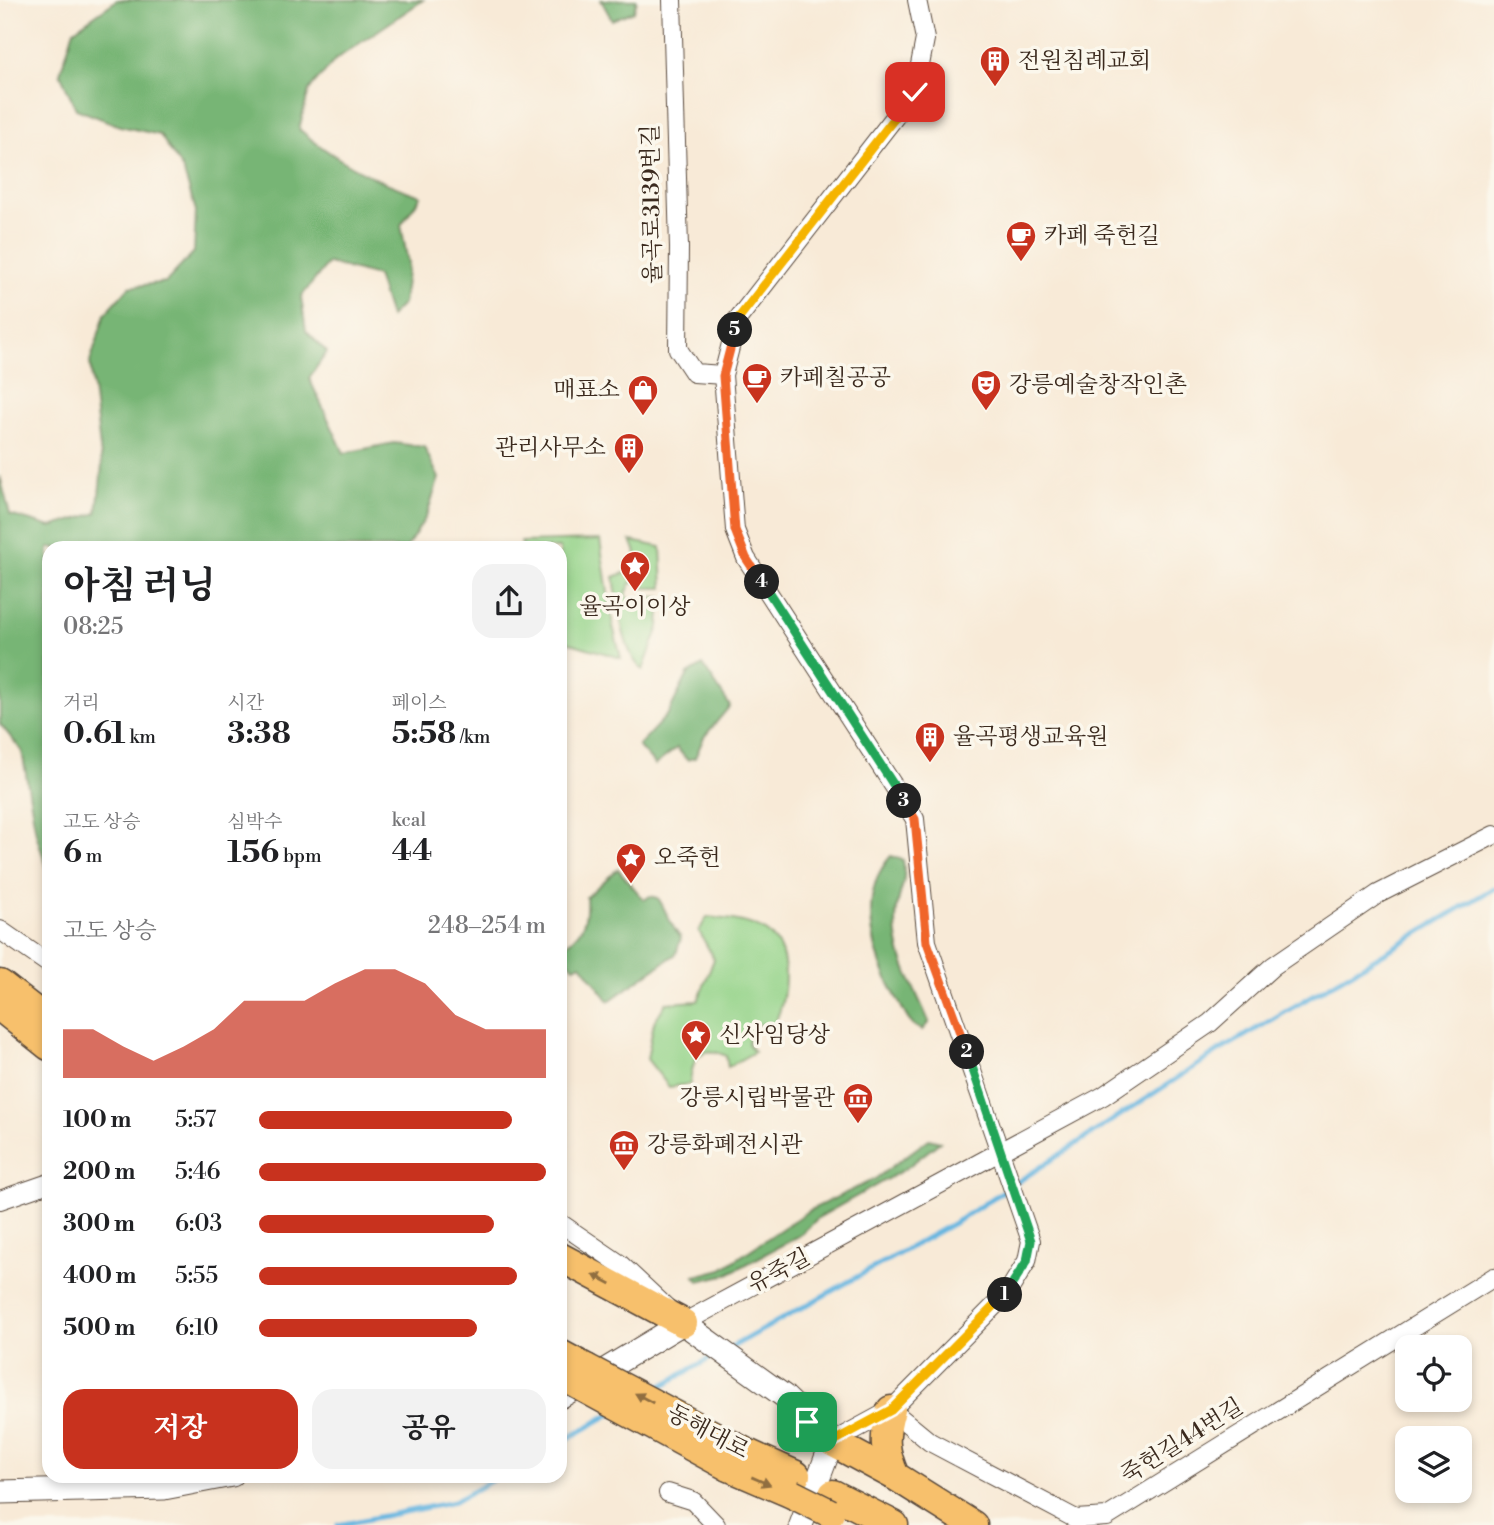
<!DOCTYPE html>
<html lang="ko">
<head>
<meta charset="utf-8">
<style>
  :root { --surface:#fff; --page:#f2f2f2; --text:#202124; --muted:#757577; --accent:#c8321e }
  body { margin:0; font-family:"Libre Bodoni","Noto Serif KR",serif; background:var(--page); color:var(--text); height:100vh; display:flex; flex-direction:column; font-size:26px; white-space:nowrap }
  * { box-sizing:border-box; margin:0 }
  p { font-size:23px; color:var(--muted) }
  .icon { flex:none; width:38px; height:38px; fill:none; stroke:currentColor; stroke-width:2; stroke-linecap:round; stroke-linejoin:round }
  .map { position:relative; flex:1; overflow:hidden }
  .sheet { position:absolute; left:42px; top:541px; width:525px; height:942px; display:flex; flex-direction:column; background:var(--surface); border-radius:21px; box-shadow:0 4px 10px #0003 }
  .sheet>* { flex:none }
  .buttons { position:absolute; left:1395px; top:1335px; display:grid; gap:14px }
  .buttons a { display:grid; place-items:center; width:77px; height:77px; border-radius:14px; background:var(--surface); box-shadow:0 4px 10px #0003; font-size:35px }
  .pin { position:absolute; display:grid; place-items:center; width:60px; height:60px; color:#fff; margin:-30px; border-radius:14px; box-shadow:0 4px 10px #0006 }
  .km { position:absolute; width:35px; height:35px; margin:-18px; border-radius:50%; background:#222; color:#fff; font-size:19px; line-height:35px; text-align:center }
  .round { display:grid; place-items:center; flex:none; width:74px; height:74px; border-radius:21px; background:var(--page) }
  .summary { display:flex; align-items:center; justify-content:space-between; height:119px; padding:0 21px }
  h1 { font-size:38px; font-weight:700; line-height:52px }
  .stats { display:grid; grid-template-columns:repeat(3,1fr); gap:10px; height:119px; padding:7px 21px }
  .stats div { display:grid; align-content:center }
  .stats b { font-size:30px; font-weight:700 }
  .stats small { font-size:19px; font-weight:400 }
  .stats p { font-size:19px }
  .chart { height:196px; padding:14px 21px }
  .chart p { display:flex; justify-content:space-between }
  .chart svg { width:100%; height:126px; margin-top:7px; fill:var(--accent); opacity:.7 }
  .primary-button { display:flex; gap:14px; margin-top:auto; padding:14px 21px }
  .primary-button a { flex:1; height:80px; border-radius:21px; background:var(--accent); color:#fff; font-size:28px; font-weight:700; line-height:80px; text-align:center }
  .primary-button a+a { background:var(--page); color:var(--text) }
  ul { padding:0 21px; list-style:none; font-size:23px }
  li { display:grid; grid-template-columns:112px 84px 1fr; align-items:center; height:52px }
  li i { height:18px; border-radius:9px; background:var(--accent) }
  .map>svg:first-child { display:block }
</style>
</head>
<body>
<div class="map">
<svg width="1494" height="1525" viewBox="0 0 1494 1525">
  <rect width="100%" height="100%" fill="#fbf7ec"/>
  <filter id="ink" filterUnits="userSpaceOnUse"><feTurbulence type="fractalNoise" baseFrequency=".0143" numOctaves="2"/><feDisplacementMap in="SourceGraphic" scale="14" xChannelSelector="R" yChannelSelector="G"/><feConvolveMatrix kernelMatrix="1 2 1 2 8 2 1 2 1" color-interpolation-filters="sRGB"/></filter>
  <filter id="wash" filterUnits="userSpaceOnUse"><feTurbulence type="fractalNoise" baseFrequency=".00686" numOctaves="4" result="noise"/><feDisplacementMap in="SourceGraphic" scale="28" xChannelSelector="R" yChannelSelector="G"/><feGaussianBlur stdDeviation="1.57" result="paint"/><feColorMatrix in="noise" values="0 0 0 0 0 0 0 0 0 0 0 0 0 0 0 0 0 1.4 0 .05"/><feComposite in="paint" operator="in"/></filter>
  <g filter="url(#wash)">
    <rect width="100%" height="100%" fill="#f8ead7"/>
    <path fill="#94d389" stroke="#687e54" stroke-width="2" d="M600 540 613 626 621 658 560 640V548H523L521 542Z
      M631 541 661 547 663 588H644L640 583H631L626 594 632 603 638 604 642 597H661L659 627 643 670C622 654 618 602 614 577L632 570C638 559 637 552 631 541Z
      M707 917C748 921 784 925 785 974 785 993 782 1011 772 1028L764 1024 755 1025 749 1033 748 1044 754 1052 728 1067 726 1056C699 1043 692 1060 690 1084L669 1087 647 1059 654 1022 666 1003 698 1001 714 959 699 931Z"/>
    <path fill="#77b575" stroke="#59704a" stroke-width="2" d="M117 0H423L335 60 309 90 299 129C335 161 375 181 421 196L401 225 408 263 403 304 390 317 377 276 328 263 301 297 306 331 327 352 309 378 344 453 394 443 424 447 439 478 426 517 406 548H49V875L36 833 22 751 0 724V476L10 515 51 527 97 513 102 466 90 362 105 314 129 287 166 282 194 252 196 211 183 170 160 135 120 126 76 109 60 73 74 30Z
      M601 0H637L634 11 612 20Z
      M703 665 730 706 704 737 695 758 687 760 677 748 655 765 638 746 668 714 688 674Z
      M891 856 903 860C907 885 900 886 897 908 891 951 914 985 929 1022L922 1030C908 1024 906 1015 899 1002 874 960 855 896 891 856Z
      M618 869 644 900 650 896 658 898C667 911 670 926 681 938L676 954 609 1001 581 964 574 967 560 949C581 934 588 924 586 897Z
      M929 1139 940 1142 905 1169 818 1218 799 1236 728 1274 699 1281 695 1276 722 1269 808 1211 875 1179Z"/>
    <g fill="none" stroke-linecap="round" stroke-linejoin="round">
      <path stroke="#66b6e0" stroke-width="5" d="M1016 1183 1219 1051 1494 888
        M728 1349 959 1220 1008 1188
        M651 1392 716 1355
        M560 1443 612 1413
        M338 1525 454 1502 501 1475"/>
    </g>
  </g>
  <g filter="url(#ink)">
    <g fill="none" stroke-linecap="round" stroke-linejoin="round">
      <g stroke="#57473a" stroke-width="20">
        <path id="minor" d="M672 0 679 248 678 349 694 373 723 375
          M0 930 49 964
          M0 1200 49 1183
          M560 1223 620 1264 683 1323 1103 1096 1210 1023 1273 966 1378 894 1494 835
          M891 1410 930 1442 1076 1519 1107 1517 1494 1277
          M832 1442 891 1410 1008 1292 1027 1261 1031 1241 927 942 915 819 746 558 735 530 723 375 737 320 915 91 925 39 917 0
          M668 1493 693 1501 716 1525"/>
      </g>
      <g stroke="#57473a" stroke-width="25">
        <path id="tertiary" d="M560 1397 683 1323 784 1396 832 1442 801 1525
          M0 1492 164 1488 232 1475"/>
      </g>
      <g stroke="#57473a" stroke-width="31">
        <path id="primary" d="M0 984 36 1012
          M0 1007 49 1046
          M560 1257 683 1323
          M560 1354 586 1368
          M891 1410C883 1437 884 1451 895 1476
          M832 1442 895 1476 973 1525
          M747 1453 796 1475
          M729 1467 792 1494
          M833 1494 894 1525"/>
      </g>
      <use href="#minor" stroke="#fff" stroke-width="18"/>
      <use href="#tertiary" stroke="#fff" stroke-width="23"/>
      <use href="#primary" stroke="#f7c06c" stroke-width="28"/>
      <g stroke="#57473a" stroke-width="31" stroke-linecap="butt">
        <path id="primary-bridge" d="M586 1368 747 1453
          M569 1380 729 1467
          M792 1494 830 1513"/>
      </g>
      <use href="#primary-bridge" stroke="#f7c06c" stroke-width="28"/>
    </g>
    <defs><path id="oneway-solid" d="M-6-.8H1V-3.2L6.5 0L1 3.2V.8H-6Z" transform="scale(1.75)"/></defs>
    <g fill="#906e41">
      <use href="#oneway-solid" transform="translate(602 1279) rotate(-152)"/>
      <use href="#oneway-solid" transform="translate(644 1398) rotate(-152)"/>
      <use href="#oneway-solid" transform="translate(761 1481) rotate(23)"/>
    </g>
  </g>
  <g fill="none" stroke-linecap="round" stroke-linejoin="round" filter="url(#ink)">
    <g stroke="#fff" stroke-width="14">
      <path id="split-1" d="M807 1422 832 1442 891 1410 1005 1295"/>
    </g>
    <g stroke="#fff" stroke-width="14">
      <path id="split-2" d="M967 1052 1031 1241 1027 1261 1005 1295"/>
    </g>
    <g stroke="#fff" stroke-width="14">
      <path id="split-3" d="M904 801 915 819 927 942 967 1052"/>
    </g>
    <g stroke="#fff" stroke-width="14">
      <path id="split-4" d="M762 582 904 801"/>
    </g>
    <g stroke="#fff" stroke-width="14">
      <path id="split-5" d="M735 330 723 376 735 530 746 558 762 582"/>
    </g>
    <g stroke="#fff" stroke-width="14">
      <path id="split-6" d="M735 330 737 320 915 92"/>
    </g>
    <use href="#split-1" stroke="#f5b400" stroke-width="9"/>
    <use href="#split-2" stroke="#22a559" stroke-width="9"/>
    <use href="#split-3" stroke="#f0652b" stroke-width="9"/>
    <use href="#split-4" stroke="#22a559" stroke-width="9"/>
    <use href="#split-5" stroke="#f0652b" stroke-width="9"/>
    <use href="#split-6" stroke="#f5b400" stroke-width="9"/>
  </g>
  <defs>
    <g id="building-pin" transform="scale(1.575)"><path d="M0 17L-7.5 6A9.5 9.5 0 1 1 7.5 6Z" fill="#c8321e" stroke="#fbf7ec"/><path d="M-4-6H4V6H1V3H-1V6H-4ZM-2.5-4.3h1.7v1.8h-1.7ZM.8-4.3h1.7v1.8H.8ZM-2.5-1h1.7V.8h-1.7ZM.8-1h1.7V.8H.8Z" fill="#fff"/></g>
    <g id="cafe-pin" transform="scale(1.575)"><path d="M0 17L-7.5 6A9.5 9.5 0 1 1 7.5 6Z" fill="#c8321e" stroke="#fbf7ec"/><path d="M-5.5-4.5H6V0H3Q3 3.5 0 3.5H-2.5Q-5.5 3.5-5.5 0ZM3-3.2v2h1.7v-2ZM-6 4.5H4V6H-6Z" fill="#fff"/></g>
    <g id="theatre-pin" transform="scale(1.575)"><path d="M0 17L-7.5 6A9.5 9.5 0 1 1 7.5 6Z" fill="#c8321e" stroke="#fbf7ec"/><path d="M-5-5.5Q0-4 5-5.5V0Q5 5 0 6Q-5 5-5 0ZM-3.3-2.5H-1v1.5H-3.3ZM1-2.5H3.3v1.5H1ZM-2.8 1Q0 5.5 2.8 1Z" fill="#fff"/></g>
    <g id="shop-pin" transform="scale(1.575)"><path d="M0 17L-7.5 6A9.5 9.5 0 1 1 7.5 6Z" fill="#c8321e" stroke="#fbf7ec"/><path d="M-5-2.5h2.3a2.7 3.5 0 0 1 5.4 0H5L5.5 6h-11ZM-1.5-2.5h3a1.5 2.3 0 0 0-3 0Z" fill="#fff"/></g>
    <g id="sight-pin" transform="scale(1.575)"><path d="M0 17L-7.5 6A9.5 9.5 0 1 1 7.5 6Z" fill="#c8321e" stroke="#fbf7ec"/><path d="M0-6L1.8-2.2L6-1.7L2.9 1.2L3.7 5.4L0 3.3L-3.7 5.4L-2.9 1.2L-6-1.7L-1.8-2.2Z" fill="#fff"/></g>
    <g id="museum-pin" transform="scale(1.575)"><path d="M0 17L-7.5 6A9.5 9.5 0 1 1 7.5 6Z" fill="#c8321e" stroke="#fbf7ec"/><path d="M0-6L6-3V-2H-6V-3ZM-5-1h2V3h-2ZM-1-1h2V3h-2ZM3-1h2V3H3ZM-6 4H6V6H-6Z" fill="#fff"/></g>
  </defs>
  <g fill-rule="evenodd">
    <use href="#building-pin" x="995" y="61"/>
    <use href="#cafe-pin" x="1021" y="236"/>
    <use href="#cafe-pin" x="757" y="378"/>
    <use href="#theatre-pin" x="986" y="385"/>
    <use href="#shop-pin" x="643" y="390"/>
    <use href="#building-pin" x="629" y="448"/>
    <use href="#sight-pin" x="635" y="566"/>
    <use href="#building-pin" x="930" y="737"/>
    <use href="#sight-pin" x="631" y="858"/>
    <use href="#sight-pin" x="696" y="1035"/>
    <use href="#museum-pin" x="858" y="1098"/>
    <use href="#museum-pin" x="624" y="1145"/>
  </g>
  <g text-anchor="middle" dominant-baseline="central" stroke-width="7" stroke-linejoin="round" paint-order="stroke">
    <g font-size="23" fill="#3b2a1e" stroke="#fbf7ec" text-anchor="start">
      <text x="1018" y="61">전원침례교회</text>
      <text x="1044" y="236">카페 죽헌길</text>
      <text x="780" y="378">카페칠공공</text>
      <text x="1009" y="385">강릉예술창작인촌</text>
      <text x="620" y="390" text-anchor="end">매표소</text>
      <text x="606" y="448" text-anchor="end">관리사무소</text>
      <text x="635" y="607" text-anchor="middle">율곡이이상</text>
      <text x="953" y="737">율곡평생교육원</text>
      <text x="654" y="858">오죽헌</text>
      <text x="719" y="1035">신사임당상</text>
      <text x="835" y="1098" text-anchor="end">강릉시립박물관</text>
      <text x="647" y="1145">강릉화폐전시관</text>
    </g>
    <g font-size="23" fill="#3b2a1e" stroke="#fbf7ec">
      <text transform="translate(652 204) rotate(-91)">율곡로3139번길</text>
      <text transform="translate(779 1271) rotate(-28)">유죽길</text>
      <text transform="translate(708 1432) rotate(28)">동해대로</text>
      <text transform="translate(1182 1441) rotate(-32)">죽헌길44번길</text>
    </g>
  </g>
</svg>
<div class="buttons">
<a><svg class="icon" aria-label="locate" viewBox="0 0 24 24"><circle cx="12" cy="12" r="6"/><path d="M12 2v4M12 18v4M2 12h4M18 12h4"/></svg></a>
<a><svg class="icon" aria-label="layers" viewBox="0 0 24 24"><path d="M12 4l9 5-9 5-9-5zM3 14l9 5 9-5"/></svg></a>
</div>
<div class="pin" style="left:807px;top:1422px;background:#1e9e55"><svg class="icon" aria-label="arrive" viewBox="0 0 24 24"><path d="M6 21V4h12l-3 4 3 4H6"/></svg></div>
<div class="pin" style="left:915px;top:92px;background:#d93025"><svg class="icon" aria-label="check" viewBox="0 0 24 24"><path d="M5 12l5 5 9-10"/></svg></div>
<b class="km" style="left:1005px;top:1295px">1</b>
<b class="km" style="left:967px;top:1052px">2</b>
<b class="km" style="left:904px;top:801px">3</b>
<b class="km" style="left:762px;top:582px">4</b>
<b class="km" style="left:735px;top:330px">5</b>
<section class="sheet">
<div class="summary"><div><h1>아침 러닝</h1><p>08:25</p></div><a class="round"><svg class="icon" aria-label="share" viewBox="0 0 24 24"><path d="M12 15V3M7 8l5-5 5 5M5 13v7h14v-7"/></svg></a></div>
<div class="stats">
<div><p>거리</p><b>0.61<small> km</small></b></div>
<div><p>시간</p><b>3:38</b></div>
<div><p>페이스</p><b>5:58<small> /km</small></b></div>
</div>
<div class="stats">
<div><p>고도 상승</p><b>6<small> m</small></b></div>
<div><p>심박수</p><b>156<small> bpm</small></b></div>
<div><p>kcal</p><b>44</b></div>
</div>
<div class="chart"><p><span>고도 상승</span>248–254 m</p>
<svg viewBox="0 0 160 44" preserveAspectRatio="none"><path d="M0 44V27L10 27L20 33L30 38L40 33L50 27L60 17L70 17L80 17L90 11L100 6L110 6L120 11L130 22L140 27L150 27L160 27V44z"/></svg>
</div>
<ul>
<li><b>100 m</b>5:57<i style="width:88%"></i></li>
<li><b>200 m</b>5:46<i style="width:100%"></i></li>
<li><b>300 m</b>6:03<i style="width:82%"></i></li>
<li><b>400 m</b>5:55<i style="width:90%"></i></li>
<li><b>500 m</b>6:10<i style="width:76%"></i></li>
</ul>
<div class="primary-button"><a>저장</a><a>공유</a></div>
</section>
</div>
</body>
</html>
